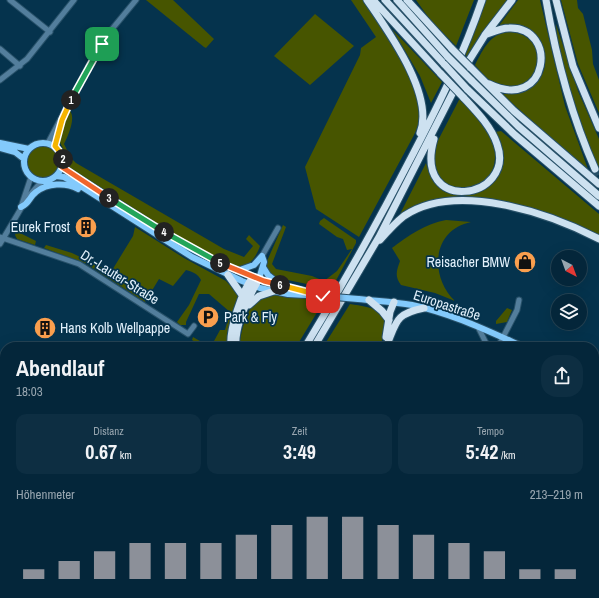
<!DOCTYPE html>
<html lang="de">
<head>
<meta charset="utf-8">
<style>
  :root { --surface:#04263a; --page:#0d2e42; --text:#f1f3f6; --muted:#97a5af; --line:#254354; --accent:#8c9099 }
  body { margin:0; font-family:"Archivo Narrow",sans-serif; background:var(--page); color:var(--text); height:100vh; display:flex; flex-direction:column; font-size:15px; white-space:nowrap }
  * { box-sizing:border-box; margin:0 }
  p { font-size:13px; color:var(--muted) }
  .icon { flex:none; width:22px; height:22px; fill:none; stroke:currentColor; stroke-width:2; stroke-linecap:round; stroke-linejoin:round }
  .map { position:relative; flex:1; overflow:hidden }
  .side { position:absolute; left:0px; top:342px; width:599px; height:256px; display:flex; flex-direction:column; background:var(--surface); border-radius:16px 16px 0 0; box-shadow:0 4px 16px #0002,0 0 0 1px var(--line) }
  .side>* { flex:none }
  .needle { width:26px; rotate:139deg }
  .fabs { position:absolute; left:551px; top:250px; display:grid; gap:8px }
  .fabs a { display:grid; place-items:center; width:36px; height:36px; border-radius:50%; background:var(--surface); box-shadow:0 4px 16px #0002,0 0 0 1px var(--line); font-size:20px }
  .pin { position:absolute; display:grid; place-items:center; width:34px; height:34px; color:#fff; margin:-17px; border-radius:8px; box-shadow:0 2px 6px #0006 }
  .km { position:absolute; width:20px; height:20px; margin:-10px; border-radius:50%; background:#222; color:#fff; font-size:11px; line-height:20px; text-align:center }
  .round { display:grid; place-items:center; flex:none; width:42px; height:42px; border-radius:16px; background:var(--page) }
  .head { display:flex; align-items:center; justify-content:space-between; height:68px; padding:0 16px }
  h1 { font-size:22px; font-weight:700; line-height:30px }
  .metrics { display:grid; grid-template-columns:repeat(3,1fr); gap:6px; height:68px; padding:4px 16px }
  .metrics div { display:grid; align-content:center; border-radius:10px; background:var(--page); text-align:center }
  .metrics b { font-size:20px; font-weight:700 }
  .metrics small { font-size:11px; font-weight:400 }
  .metrics p { font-size:11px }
  .chart { height:112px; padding:8px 16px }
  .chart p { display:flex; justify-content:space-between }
  .chart svg { width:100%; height:72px; margin-top:4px; stroke:var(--accent); stroke-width:6 }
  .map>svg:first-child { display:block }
</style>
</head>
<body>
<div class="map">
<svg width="599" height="598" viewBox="0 0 599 598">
  <rect width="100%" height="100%" fill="#05334d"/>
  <path fill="#475500" d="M146 0H173L214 39 206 48 204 47Z
    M351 0H363C381 28 416 76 420 109 421 118 418 127 414 135L359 237 316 209 305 167 360 55 361 48 376 37Z
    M416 0H474L456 46 431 21Z
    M485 0H508L480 35 467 57 465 54Z
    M518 0H540L565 106 589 172 502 94C537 94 559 67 535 36L498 27Z
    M561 0H577L578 8 583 14 592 50 593 64 599 80V113L578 64Z
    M315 14 354 46 310 85 274 56Z
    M556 24 578 91 599 139V167C588 145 581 122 573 98 566 74 557 49 556 24Z
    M392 29 442 82 431 103 420 76Z
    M509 31C534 34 549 57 531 79 528 83 520 86 515 88L489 81 475 65C484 48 489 35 509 31Z
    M460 98C472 110 488 125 493 142 501 169 485 193 456 187 449 186 442 182 438 176 434 170 434 159 432 152Z
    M70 111C76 118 68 136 64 144L71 158 76 163 224 249 244 257 253 246 246 239 249 235 260 246C256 258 247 271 232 265L189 243 71 171 67 166 65 153 58 138Z
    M501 131 599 214V236C564 215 525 209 485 203 470 200 454 196 439 199 424 202 410 208 398 218L426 163C437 205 494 206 502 162 504 152 499 141 495 132Z
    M26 162a17 17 0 1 1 34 0a17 17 0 1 1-34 0Z
    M324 218 356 240V243L331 290 316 289 307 284 278 278 271 275 267 269V261L283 225 286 227 272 264 276 269 312 276 324 281 337 271 352 249 347 250 343 239 337 237 319 224 320 221Z
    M446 220 471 222C432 230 429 276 455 301L435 293 401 285C394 276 397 270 400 261L392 248C409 235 425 224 446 220Z
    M135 227 184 258 226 281 234 290 235 289 238 296V302L228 347H203L192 340 193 337 205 344 214 341 220 330H225L230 312 209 294H199L186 322V325H180L177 322 189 305 201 280C198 274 193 272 186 270L173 286 159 279 145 302 85 263 44 248 46 245 72 253 111 272 133 236Z
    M16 231 36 241 35 245 17 239 15 235Z
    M274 294 324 301 296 347H239C241 332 247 305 261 297 264 295 270 295 274 294Z
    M350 304C383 309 391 312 380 347H323Z
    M507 308 512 310 507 322 496 324V321Z"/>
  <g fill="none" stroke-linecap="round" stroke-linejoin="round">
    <path stroke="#265067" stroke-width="7" stroke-dasharray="7 3.5" stroke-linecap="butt" d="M595 169 599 178"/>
    <g stroke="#285169" stroke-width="7">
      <path id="minor" d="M10 0 50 32
        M0 49 20 66
        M0 80 27 59 74 0
        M48 143 95 54 108 34 136 0
        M55 146 60 126
        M28 197 42 181
        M21 207 31 177
        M0 237 79 264 188 334 194 326
        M0 244 23 205
        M262 256 278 228
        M478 327 488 347
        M498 347 517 310 519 300
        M594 482 599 484
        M594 553 599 542
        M370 598 372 593
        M575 598 577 593"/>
    </g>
    <g stroke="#285169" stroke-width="8">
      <path id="major" d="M24 162a19 19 0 1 1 38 0a19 19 0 1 1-38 0Z
        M0 143 29 149
        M0 148 15 152 24 159
        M62 167 186 246 221 264 264 281 306 291 312 295
        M56 176 64 177 79 185 192 257 242 281 260 288 288 294 323 296
        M21 207C30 203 29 197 36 192 47 183 66 182 78 189
        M263 267 268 275 278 283
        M237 271 254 265 262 256
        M259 279 264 262 262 256
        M358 299C376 301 395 302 412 305 451 313 488 331 524 347
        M594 378 599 380"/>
    </g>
    <g stroke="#285169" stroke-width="9">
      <path id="highway" d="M367 0C388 31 435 95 420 133
        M373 0 441 74
        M385 0 445 65
        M397 0 448 57
        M407 0 452 49
        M546 0C556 58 571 115 595 169
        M556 0 573 66 599 128
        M485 35C493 32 501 28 509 28 559 26 549 113 489 84
        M470 67 514 111 599 184
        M471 80 518 126 599 196
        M467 89 515 135 599 206
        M434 139C412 216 517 200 497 144 491 126 476 111 463 97
        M380 240C387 232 395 223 404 216 456 181 549 213 599 239
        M228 275 242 295
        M369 300 382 311 389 320
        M246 305H249L259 296 274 291
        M386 337 390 312 394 302
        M231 347C229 329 242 291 253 277
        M236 347C234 325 248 298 259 279
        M305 347C344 283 380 218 414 152 440 102 464 53 482 0
        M314 347 379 237 470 59 485 35 512 0
        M386 347C397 321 395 314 424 308
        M127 598 131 593
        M138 598 145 593"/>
    </g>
    <use href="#minor" stroke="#537e9c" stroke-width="5"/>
    <use href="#major" stroke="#83cafc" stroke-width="6"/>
    <use href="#highway" stroke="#cde1f0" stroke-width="7"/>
    <g stroke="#285169" stroke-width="8" stroke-linecap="butt">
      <path id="major-bridge" d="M323 296 358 299"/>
    </g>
    <g stroke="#285169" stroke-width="9" stroke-linecap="butt">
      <path id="highway-bridge" d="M452 49 470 67
        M448 57 471 80
        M445 65 467 89
        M441 74 463 97"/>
    </g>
    <use href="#major-bridge" stroke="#83cafc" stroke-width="6"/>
    <use href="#highway-bridge" stroke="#cde1f0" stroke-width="7"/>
  </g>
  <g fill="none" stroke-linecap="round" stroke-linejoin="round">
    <g stroke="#fff" stroke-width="8">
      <path id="split-1" d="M71 100 102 44"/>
    </g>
    <g stroke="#fff" stroke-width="8">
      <path id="split-2" d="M63 159 60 152 55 146 62 120 71 100"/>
    </g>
    <g stroke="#fff" stroke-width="8">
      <path id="split-3" d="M63 159 62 167 109 198"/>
    </g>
    <g stroke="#fff" stroke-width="8">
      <path id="split-4" d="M109 198 164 232"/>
    </g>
    <g stroke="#fff" stroke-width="8">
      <path id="split-5" d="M164 232 220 263"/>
    </g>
    <g stroke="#fff" stroke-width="8">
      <path id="split-6" d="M220 263 264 281 280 285"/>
    </g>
    <g stroke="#fff" stroke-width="8">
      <path id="split-7" d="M280 285 323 296"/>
    </g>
    <use href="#split-1" stroke="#22a559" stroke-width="5"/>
    <use href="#split-2" stroke="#f5b400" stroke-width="5"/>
    <use href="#split-3" stroke="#f0652b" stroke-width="5"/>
    <use href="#split-4" stroke="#22a559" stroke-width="5"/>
    <use href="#split-5" stroke="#22a559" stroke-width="5"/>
    <use href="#split-6" stroke="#f0652b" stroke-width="5"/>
    <use href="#split-7" stroke="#f5b400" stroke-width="5"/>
  </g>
  <defs>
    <g id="building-disc" transform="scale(1.15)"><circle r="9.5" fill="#fa9f4e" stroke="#05334d"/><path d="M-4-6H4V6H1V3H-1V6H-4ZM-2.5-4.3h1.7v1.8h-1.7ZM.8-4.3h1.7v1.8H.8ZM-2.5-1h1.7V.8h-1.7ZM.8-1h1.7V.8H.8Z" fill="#111"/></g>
    <g id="shop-disc" transform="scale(1.15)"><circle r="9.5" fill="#fa9f4e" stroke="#05334d"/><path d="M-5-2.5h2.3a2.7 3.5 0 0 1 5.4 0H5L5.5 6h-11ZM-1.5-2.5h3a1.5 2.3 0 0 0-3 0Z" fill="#111"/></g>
    <g id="parking-disc" transform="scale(1.15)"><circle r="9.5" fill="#fa9f4e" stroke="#05334d"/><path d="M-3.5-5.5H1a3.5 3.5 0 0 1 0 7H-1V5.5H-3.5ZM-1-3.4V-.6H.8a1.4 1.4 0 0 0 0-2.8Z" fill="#111"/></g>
  </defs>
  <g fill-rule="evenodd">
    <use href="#building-disc" x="86" y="227"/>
    <use href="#shop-disc" x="525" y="262"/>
    <use href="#parking-disc" x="208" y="317"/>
    <use href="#building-disc" x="45" y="328"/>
  </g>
  <g text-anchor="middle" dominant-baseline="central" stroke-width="3.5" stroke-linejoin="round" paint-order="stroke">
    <g font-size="14" fill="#e2f1fc" stroke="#05334d" text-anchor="end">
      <text x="70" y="227">Eurek Frost</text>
      <text x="510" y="262">Reisacher BMW</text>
      <text x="224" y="317" text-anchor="start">Park &amp; Fly</text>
      <text x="60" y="328" text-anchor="start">Hans Kolb Wellpappe</text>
    </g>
    <g font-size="14" fill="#e2f1fc" stroke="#05334d">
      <text transform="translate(120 277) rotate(32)">Dr.-Lauter-Straße</text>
      <text transform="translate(447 305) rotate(18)">Europastraße</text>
    </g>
  </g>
</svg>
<div class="fabs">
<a><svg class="needle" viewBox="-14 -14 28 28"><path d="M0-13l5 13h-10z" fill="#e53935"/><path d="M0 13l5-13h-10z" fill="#97a5af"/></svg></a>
<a><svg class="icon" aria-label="layers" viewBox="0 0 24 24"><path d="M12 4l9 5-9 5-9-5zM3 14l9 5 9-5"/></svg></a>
</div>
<div class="pin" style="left:102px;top:44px;background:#1e9e55"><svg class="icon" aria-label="arrive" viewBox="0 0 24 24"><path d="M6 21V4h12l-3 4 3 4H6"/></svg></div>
<div class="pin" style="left:323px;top:296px;background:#d93025"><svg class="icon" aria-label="check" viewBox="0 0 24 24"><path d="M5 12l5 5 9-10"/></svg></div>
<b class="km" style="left:71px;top:100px">1</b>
<b class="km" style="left:63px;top:159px">2</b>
<b class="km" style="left:109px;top:198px">3</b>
<b class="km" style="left:164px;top:232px">4</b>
<b class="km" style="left:220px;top:263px">5</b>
<b class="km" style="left:280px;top:285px">6</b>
<section class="side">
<div class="head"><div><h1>Abendlauf</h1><p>18:03</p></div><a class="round"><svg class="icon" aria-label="share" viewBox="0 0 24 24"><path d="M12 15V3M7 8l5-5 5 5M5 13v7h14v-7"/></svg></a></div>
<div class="metrics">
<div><p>Distanz</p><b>0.67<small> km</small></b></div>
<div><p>Zeit</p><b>3:49</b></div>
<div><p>Tempo</p><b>5:42<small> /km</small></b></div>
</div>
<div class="chart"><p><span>Höhenmeter</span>213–219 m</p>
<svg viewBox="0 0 160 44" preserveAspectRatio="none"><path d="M5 44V38M15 44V33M25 44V27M35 44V22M45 44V22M55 44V22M65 44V17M75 44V11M85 44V6M95 44V6M105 44V11M115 44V17M125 44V22M135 44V27M145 44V38M155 44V38"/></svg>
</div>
</section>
</div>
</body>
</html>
